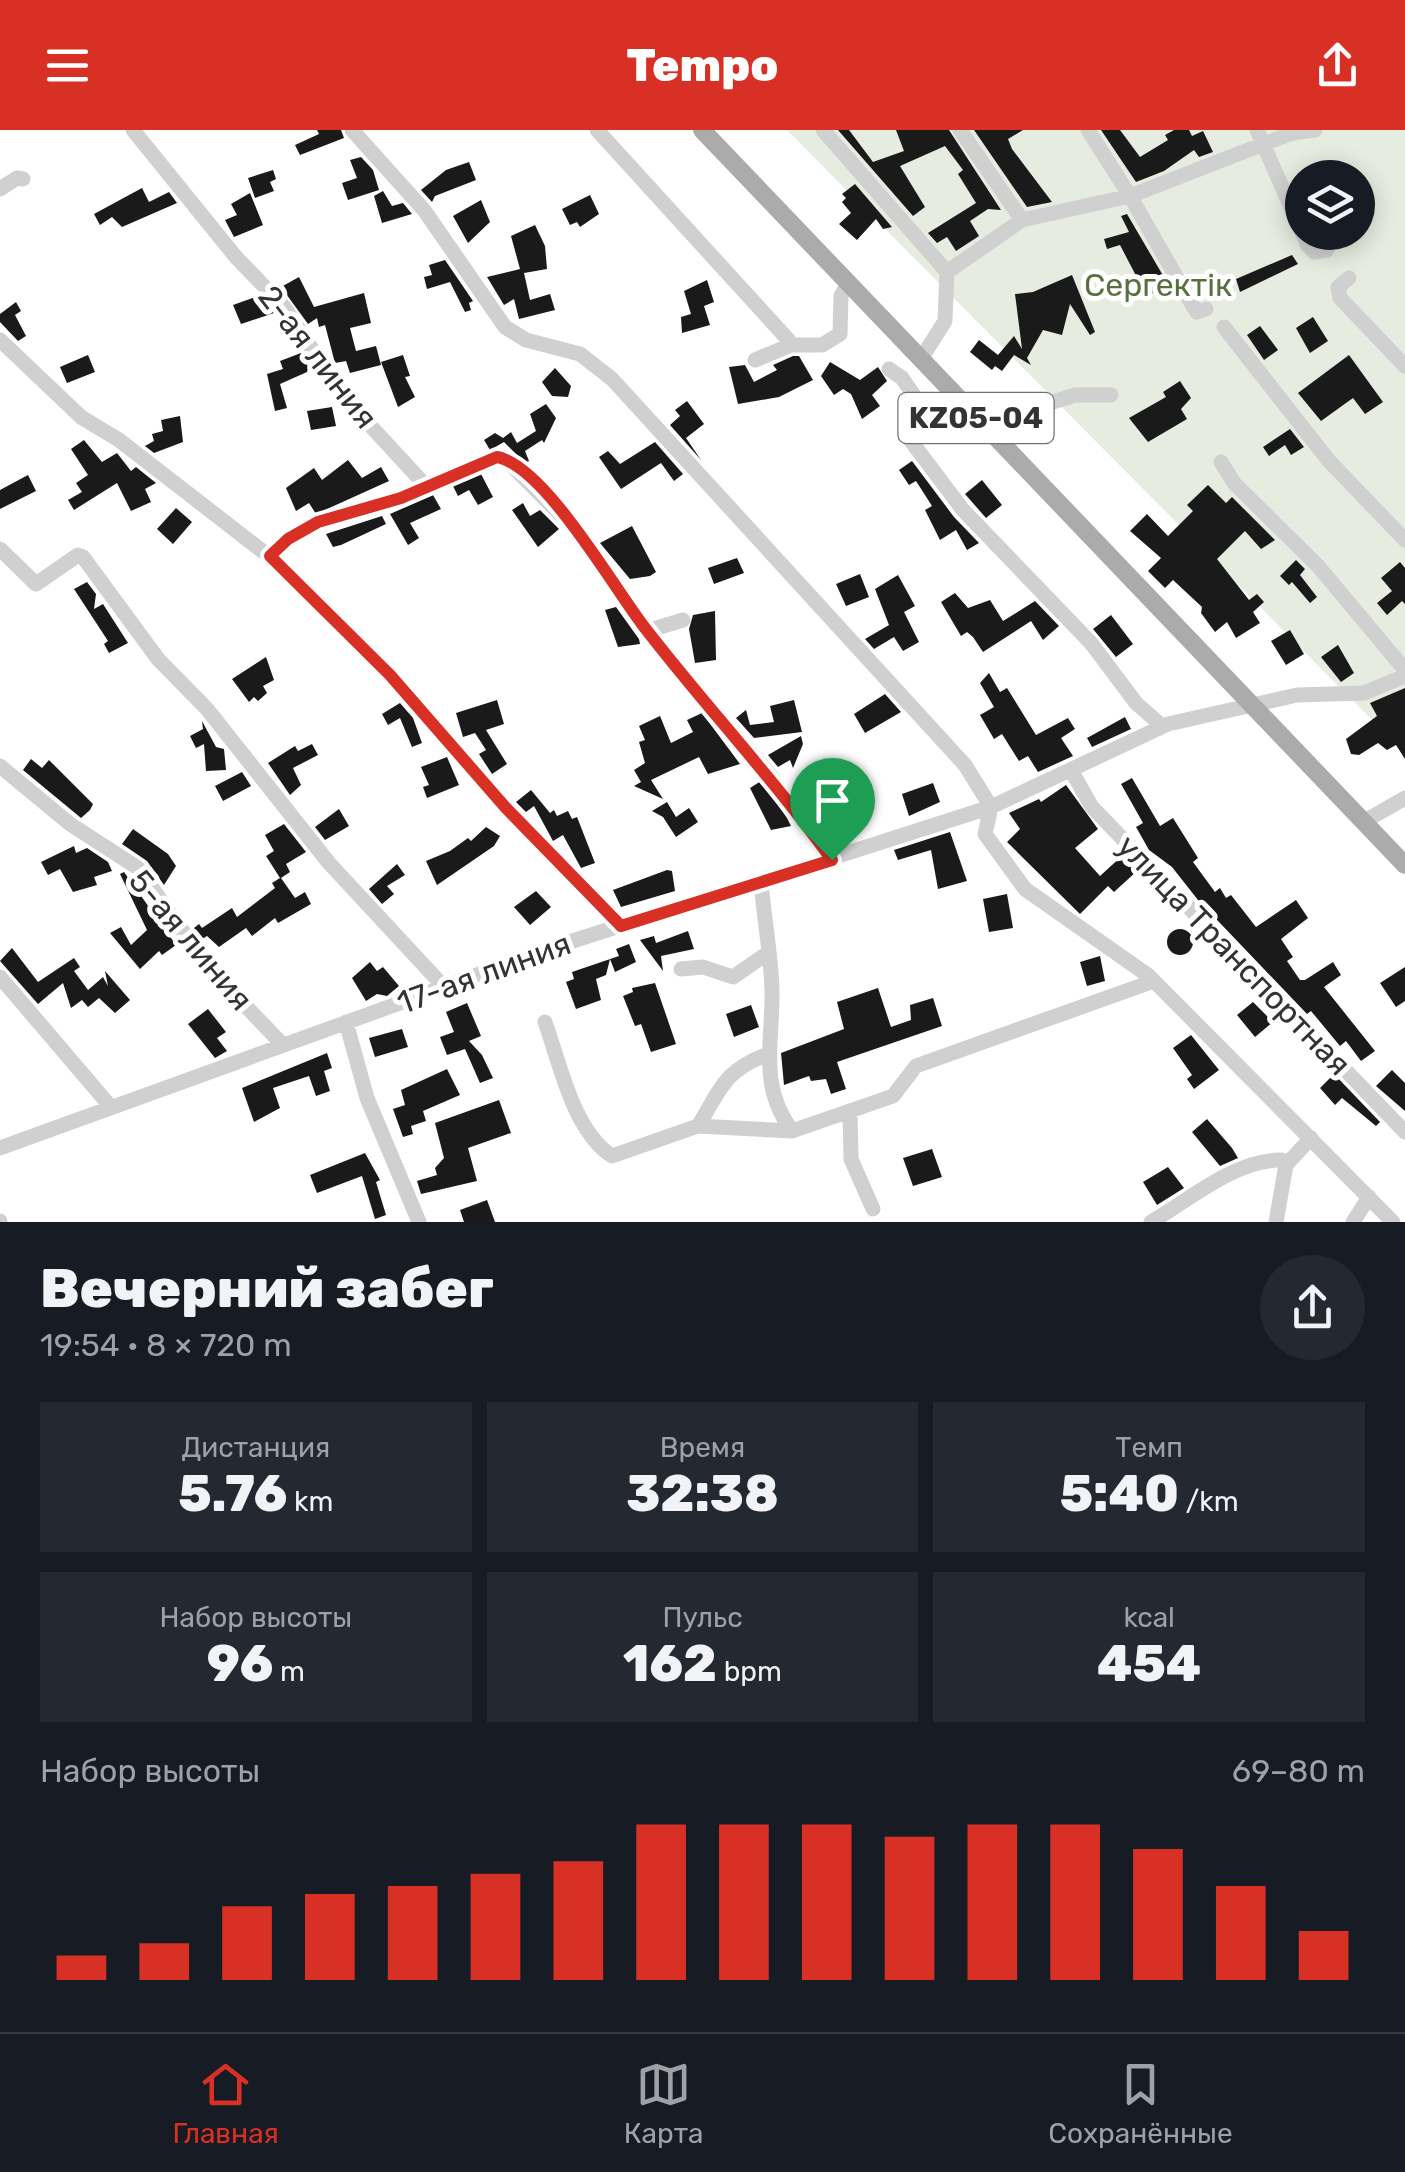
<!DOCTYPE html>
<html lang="ru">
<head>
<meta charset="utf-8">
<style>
  :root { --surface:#171b24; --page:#242831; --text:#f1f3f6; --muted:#9ea1a6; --line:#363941; --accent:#d93025 }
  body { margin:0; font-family:Rubik,sans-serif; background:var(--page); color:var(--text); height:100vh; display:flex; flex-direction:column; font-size:38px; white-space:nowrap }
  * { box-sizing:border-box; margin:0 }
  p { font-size:32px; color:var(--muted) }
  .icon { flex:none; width:55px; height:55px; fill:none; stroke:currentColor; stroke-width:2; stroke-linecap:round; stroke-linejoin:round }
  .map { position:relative; height:1092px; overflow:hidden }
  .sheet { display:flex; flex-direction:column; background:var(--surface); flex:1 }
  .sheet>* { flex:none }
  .buttons { position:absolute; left:1285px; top:30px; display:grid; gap:20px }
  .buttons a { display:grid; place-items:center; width:90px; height:90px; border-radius:50%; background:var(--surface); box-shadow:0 5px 25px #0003; font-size:50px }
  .pin { position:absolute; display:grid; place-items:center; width:85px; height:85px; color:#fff; margin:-102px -42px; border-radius:50% 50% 50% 0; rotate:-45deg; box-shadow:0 0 10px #0007 }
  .pin .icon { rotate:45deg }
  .round { display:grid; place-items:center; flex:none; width:105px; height:105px; border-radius:52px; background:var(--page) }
  .overview { display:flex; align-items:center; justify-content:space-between; height:170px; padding:0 40px }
  h1 { font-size:55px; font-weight:800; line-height:75px }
  .metrics { display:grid; grid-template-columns:repeat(3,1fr); gap:15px; height:170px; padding:10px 40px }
  .metrics div { display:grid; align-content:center; border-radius:0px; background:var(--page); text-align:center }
  .metrics b { font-size:50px; font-weight:800 }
  .metrics small { font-size:28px; font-weight:400 }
  .metrics p { font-size:28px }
  .chart { height:280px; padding:20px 40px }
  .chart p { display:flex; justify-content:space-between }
  .chart svg { width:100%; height:180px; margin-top:10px; stroke:var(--accent); stroke-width:6 }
  header { display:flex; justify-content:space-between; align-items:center; height:130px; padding:0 40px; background:var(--accent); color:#fff; font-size:45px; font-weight:800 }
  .dock { display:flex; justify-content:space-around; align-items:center; height:140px; border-top:2px solid var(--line); background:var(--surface); font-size:28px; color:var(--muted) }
  .dock a { display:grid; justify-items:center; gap:5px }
  .dock .active { color:var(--accent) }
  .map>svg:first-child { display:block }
</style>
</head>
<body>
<header><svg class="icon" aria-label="menu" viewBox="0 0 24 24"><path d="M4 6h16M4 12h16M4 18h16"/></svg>Tempo<svg class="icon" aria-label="share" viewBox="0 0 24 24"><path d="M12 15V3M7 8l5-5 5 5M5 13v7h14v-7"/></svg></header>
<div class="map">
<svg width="1405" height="1092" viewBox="0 0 1405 1092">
  <rect width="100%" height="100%" fill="#fff"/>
  <path fill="#e6ecdf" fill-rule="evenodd" d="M787 0H1405V623ZM1302 48H1358V102H1302Z"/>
  <path fill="#1a1a1a" d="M317 0H341L344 8 300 25 295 15 319 4Z
    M838 0H849L873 32 904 21 896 0H949L1001 80 988 79 970 91 979 106 956 121 947 107 937 113 928 103 976 73 958 44 963 40 945 16 900 36 925 77 913 86Z
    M974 0H1023L1008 9 1012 19 1052 72 1027 77Z
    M1101 0H1120L1140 27 1168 10 1165 5 1174 0H1189L1192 6 1203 1 1213 22 1199 27 1194 20 1164 41 1136 52Z
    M361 27 373 40 379 60 348 70 342 53 357 48 350 30Z
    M469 32 476 50 435 66 432 72 421 60 446 40Z
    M273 40 276 49 270 52 274 61 255 68 248 48Z
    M855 54 892 97 883 99 876 89 857 110 839 94 851 83 842 72 846 68 842 64Z
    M142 58 149 72 169 62 177 73 122 97 112 87 100 95 94 84Z
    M383 61 392 76 403 73 412 84 382 93 374 66Z
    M250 63 263 95 234 107 225 90 237 85 231 74Z
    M590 65 599 84 580 97 577 92 570 95 562 79Z
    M481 70 490 92 468 113 453 86Z
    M1127 84 1168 154 1150 165 1144 161 1120 115 1107 119 1104 109 1129 102 1121 86Z
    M535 95 545 116 547 139 524 143 530 170 550 164 555 180 519 189 514 169 504 175 487 147 520 139 511 106Z
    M1292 125 1298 134 1240 162 1236 149Z
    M445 130 473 171 469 173 471 180 465 182 450 152 427 159 424 147 432 145 429 135Z
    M1072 145 1095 202 1090 205 1070 174 1062 205 1043 200 1027 228 1031 235 1014 225 1002 241 995 236 992 240 970 222 979 210 998 225 1014 206 1022 219 1015 164 1033 162Z
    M299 147 314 177 364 163 371 193 350 198 356 221 376 216 381 235 350 243 346 231 335 233 325 195 319 197 317 188 308 194 281 157Z
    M707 150 714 172 704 176 710 195 682 203 681 187 691 184 684 161Z
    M258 166 274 183 241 194 233 175Z
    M16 172 21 181 15 185 26 206 18 211 0 192V184Z
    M1313 187 1328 211 1310 223 1296 198Z
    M1260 196 1278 220 1264 230 1247 205Z
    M301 223 309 235 307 242 280 254 287 278 275 281 267 244 283 239 280 231Z
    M88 225 95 242 67 253 60 237Z
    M403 225 410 246 405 247 415 267 398 277 381 232Z
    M1349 225 1383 272 1365 284 1353 268 1321 291 1298 263Z
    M793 226H799L813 250 779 267 738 274 729 237 745 235 754 252 777 240 773 235Z
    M830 232 860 250 878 237 887 251 872 265 880 276 862 289 851 264 843 259 834 265 821 246Z
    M555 238 571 256 568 267 552 266 542 252Z
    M1180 251 1191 268 1181 279 1187 289 1148 312 1129 288 1166 267 1163 262Z
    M687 271 704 294 686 308 701 330 670 295 680 286 675 280Z
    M546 274 556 288 544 313 542 310 525 321 529 331 525 333 504 312 490 320 484 310 495 303 503 308 511 302 517 313 536 301 530 284Z
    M332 277 336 296 311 300 307 281Z
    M180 286 183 312 154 323 145 316 154 311 152 304 163 301 161 290Z
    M1290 299 1304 317 1291 325 1285 315 1269 326 1263 317Z
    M84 310 102 332 117 323 131 341 136 337 156 353 145 359 151 372 131 381 117 353 74 380 68 370 82 362 76 353 88 345 71 319Z
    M655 312 683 344 674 351 661 333 621 359 599 327 608 321 620 334Z
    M348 330 362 348 381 337 389 351 316 384 309 373 296 381 286 358 314 338 322 350Z
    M912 331 954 387 979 413 967 420 956 400 940 410 925 380 932 376 916 351 909 355 899 340Z
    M481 344 493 367 478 375 469 360 458 366 453 356Z
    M28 345 36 361 0 379V360Z
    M982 350 1002 375 986 388 965 364Z
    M1208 355 1226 373 1232 367 1275 410 1261 419 1245 401 1217 429 1249 470 1257 464 1264 472 1253 482 1260 493 1236 508 1227 492 1215 502 1201 483 1202 477 1173 450 1165 458 1148 441 1161 428 1130 401 1147 384 1168 406 1193 381 1187 375Z
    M433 365 441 379 410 393 419 408 408 415 390 384Z
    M523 373 530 386 540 380 559 399 538 417 512 380Z
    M176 378 192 392 173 414 157 399Z
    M382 386 386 394 341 415 333 417 326 404Z
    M632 396 656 442 650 446 630 449 600 413Z
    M737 428 744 443 714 454 708 438Z
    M1296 430 1305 439 1300 445 1317 467 1310 473 1292 452 1289 455 1280 446Z
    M1400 432 1405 438V474L1402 471 1387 485 1377 473 1392 461 1381 448Z
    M860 444 869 467 846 476 836 454Z
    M898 445 915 476 904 482 919 512 903 521 894 507 874 519 865 509 889 495 875 459Z
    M87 452 96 464 94 479 103 474 128 513 109 523 104 514 108 511 74 459Z
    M955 463 968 478 990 470 1003 491 1035 471 1059 496 1043 510 1031 491 983 522 973 507 967 502 961 506 941 472Z
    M616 477 639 509 640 514 618 517 605 480Z
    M715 481 716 530 695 533 689 499 693 485Z
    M1111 485 1133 514 1116 527 1093 499Z
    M1290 500 1304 524 1286 535 1271 511Z
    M1338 515 1354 543 1341 552 1321 527Z
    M266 527 274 550 263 556 267 563 258 571 254 567 249 572 232 549Z
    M989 543 1000 562 1007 558 1036 605 1068 588 1075 599 1061 608 1073 626 1038 642 1028 626 1019 631 1002 604 994 609 980 585 994 577 980 553Z
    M1405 558V629L1396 615 1387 620 1378 613 1359 625 1351 624 1346 609 1377 586 1370 573Z
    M885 564 901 582 865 603 854 584Z
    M497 570 504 594 486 600 507 634 492 644 479 624 486 620 475 603 463 607 456 583Z
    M794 570 802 602 754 608 736 588 746 580 750 595 774 592 770 576Z
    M400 573 413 588 422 613 412 617 400 588 388 595 382 584Z
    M702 583 740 634 708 644 699 627 651 650 663 669 634 656 641 652 634 640 645 633 639 612 645 610 639 596 660 586 671 613 693 602 687 590Z
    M1125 587 1131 599 1092 617 1087 608Z
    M202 591 216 617 224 619 226 640 206 641 204 614 196 618 190 606 203 599Z
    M801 606 803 614 793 638 790 630 778 637 768 625Z
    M312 614 318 625 293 638 301 655 290 665 268 633 295 616 298 621Z
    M447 627 459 655 427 668 423 657 429 655 421 637Z
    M31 629 42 638 49 630 93 674 90 680 81 688 23 640Z
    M242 642 251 656 223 671 215 656Z
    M1132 648 1160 696 1173 688 1198 728 1193 732 1215 762 1220 758 1226 768 1231 765 1256 797 1296 770 1308 788 1281 809 1293 827 1287 831 1300 850H1305L1333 832 1341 845 1324 857 1375 921 1361 931 1346 911 1340 916 1311 881 1307 884 1198 770 1172 737 1149 720 1136 697 1143 693 1121 654Z
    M761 651 787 688 791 696 771 700 750 658Z
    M933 653 940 672 909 686 902 664Z
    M1066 655 1098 699 1075 718 1100 746 1123 725 1137 741 1114 762 1108 756 1080 784 1007 712 1020 699 1009 683 1039 669 1041 672Z
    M531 660 550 683 554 680 557 686 568 681 572 689 577 687 595 733 581 738 563 705 553 711 534 676 526 682 516 672Z
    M667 672 676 687 689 678 698 692 676 707 663 687 652 681Z
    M339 679 349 696 325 710 315 697Z
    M284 694 306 722 286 734 290 742 281 748 295 768 305 762 311 774 278 793 275 788 252 806 246 798 219 817 207 806 202 809 194 798 199 794 202 798 232 778 237 787 275 758 272 753 280 748 266 726 274 721 265 705Z
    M486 697 500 706 494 716 437 755 426 731 450 721 468 708 471 711Z
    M133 699 168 724 176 736 164 755 147 731 122 714Z
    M950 702 967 751 938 759 931 720 898 730 894 720Z
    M74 716 76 723 87 718 108 732 112 741 94 747 97 755 73 762 60 739 48 745 41 732Z
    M397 734 405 745 387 756 394 764 382 774 369 759Z
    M667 740 672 741 675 761 621 777 613 760Z
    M124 742 176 815 162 825 159 821 140 839 110 803 121 797 131 815 147 800 120 744Z
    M536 761 551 777 530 795 514 777Z
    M1007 764 1013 798 989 802 983 769Z
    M1167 812a13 13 0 1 1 26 0a13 13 0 1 1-26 0Z
    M688 801 694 819 661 826 663 841 640 810 654 806 656 813Z
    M629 814 636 832 615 842 610 829 606 845 596 849 601 870 576 879 566 852 574 849 572 842 619 826 616 819Z
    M12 818 38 852 74 828 80 837 74 841 88 860 103 847 108 856 105 841 130 870 115 883 99 868 88 877 82 870 71 878 63 853 38 874 0 831Z
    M1100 826 1105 851 1087 856 1080 832Z
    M370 832 377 841 383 837 399 856 387 866 377 864 366 871 352 848Z
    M1405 837V871L1396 877 1380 853Z
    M655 853 676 914 651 922 641 894 635 896 623 866 633 862 632 858Z
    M878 858 891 897 911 890 910 875 933 868 942 896 837 932 846 959 831 964 826 949 811 951 809 946 784 955 781 923 844 899 837 872Z
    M1253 872 1273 892 1255 907 1237 885Z
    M467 873 481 906 469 911 482 925 493 948 480 953 465 919 447 925 440 907 454 902 446 882Z
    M751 875 759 897 734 907 726 884Z
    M208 879 226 902 217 908 227 921 215 928 188 894Z
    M402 899 408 917 375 927 369 908Z
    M1191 905 1219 940 1194 959 1187 949 1192 945 1173 918Z
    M327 923 332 938 324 941 330 961 316 966 309 946 273 958 280 978 254 992 242 958Z
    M447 939 460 965 423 981 426 991 411 996 413 1004 403 1007 393 979 405 975 401 960Z
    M1392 940 1405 953V981L1376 956Z
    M1334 944 1380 992 1376 996 1342 968 1335 975 1320 958Z
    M499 970 511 1003 468 1018 477 1051 421 1064 417 1051 437 1045 435 1038 444 1028 435 993Z
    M1207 989 1232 1018 1238 1028 1220 1036 1192 1002Z
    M932 1019 942 1047 913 1056 903 1028Z
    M365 1023 380 1050 376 1052 386 1085 375 1089 362 1046 317 1063 310 1045Z
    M1168 1037 1184 1058 1157 1075 1143 1052Z
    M487 1070 495 1092H464L460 1080Z"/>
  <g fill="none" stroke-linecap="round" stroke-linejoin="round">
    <path stroke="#d0d0d0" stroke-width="15" d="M133 0 235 126 284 177 343 266 426 356 474 334 505 329 581 405 637 489 771 646 831 730
      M352 0 424 80 505 197 526 210 580 224 612 249 965 635 991 677 985 704 1025 759 1149 846 1393 1092
      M597 0 793 215
      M823 0 947 142
      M960 0 1022 90
      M1088 0 1130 66 1292 3 1315 0
      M1257 0 1308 116 1314 122 1327 120
      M0 59 17 48 23 49
      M1349 148 1338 157 1340 168 1405 236
      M1224 197 1329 331 1405 410
      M0 210 81 287 119 310 270 427 390 545 506 678 621 796
      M921 229 945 191 947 142 1022 90 1130 66 1193 176 1197 182 1206 179
      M755 230 791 215H822L840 204 841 166 848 153
      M889 239 902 248 922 277 908 307 963 380 1091 513 1136 573 1162 596
      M983 294 1075 265H1111
      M1221 332 1234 353 1318 436 1405 540
      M0 419 36 454 78 425 83 427 158 529 207 579 329 733 445 858
      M270 427C312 382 374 385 426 356
      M647 501 683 490
      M0 636 70 694 138 738 209 838 283 915
      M1072 642 1092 677 1405 1002
      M1363 692 1405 668
      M761 752C764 788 771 825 772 860 773 913 758 955 792 1001L893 966 916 936 1154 851
      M681 839 703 837 733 847 768 823
      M0 847 110 976
      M346 892 367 968 419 1092
      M545 892C560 933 573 1001 612 1026L698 996 792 1001
      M850 983 851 1029 873 1079
      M698 996C721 959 723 941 768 924
      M0 1018 557 816 991 677 1168 594 1297 565 1364 563 1405 546
      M0 1091V1092
      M1151 1092C1189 1070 1236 1029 1282 1030L1286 1035
      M1276 1092 1286 1035 1311 1008
      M1353 1092 1369 1067"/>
    <path stroke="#ababab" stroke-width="18" d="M702 0 1405 735"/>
  </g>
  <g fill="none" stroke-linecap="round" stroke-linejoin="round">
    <g stroke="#fff" stroke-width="20">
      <path id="route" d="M497 327C545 336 615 460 645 498 706 577 774 649 832 730L621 796 506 678 390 545 270 426 288 409 318 392 401 368Z"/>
    </g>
    <use href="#route" stroke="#d93025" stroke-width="12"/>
  </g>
  <g text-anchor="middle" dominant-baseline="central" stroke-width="10" stroke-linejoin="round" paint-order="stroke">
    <rect fill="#fff" stroke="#707070" stroke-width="2.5" x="898.5" y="263" width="155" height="50" rx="8"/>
    <g font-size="30" font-weight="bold" fill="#333">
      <text x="976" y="288">KZ05-04</text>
    </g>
    <g font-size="32" fill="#56703f" stroke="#fff">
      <text x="1158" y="155">Сергектік</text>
    </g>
    <g font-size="32" fill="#333" stroke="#fff">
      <text transform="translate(318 227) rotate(52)">2-ая линия</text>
      <text transform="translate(191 810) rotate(50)">5-ая линия</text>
      <text transform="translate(1234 825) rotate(46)">улица Транспортная</text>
      <text transform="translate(484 843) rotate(-20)">17-ая линия</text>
    </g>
  </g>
</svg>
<div class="buttons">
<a><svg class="icon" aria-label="layers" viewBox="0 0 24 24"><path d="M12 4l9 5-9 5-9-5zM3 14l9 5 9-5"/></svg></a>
</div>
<div class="pin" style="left:832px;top:730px;background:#1e9e55"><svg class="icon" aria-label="arrive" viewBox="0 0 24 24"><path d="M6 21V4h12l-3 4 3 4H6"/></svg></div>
</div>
<section class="sheet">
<div class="overview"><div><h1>Вечерний забег</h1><p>19:54 · 8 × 720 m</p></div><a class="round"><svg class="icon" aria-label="share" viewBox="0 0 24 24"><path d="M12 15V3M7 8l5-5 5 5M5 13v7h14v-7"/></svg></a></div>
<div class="metrics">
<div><p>Дистанция</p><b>5.76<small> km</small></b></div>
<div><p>Время</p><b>32:38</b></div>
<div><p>Темп</p><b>5:40<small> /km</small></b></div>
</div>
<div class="metrics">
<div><p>Набор высоты</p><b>96<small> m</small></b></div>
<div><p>Пульс</p><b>162<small> bpm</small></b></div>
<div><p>kcal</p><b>454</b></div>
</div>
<div class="chart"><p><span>Набор высоты</span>69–80 m</p>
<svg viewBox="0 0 160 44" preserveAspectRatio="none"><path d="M5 44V38M15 44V35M25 44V26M35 44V23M45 44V21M55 44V18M65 44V15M75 44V6M85 44V6M95 44V6M105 44V9M115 44V6M125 44V6M135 44V12M145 44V21M155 44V32"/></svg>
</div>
</section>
<nav class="dock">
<a class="active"><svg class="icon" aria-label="home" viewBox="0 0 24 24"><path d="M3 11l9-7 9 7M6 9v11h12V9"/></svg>Главная</a>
<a><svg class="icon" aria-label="map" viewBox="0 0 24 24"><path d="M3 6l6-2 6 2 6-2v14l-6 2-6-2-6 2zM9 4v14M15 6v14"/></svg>Карта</a>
<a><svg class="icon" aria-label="saved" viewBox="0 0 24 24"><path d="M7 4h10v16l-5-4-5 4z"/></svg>Сохранённые</a>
</nav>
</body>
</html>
